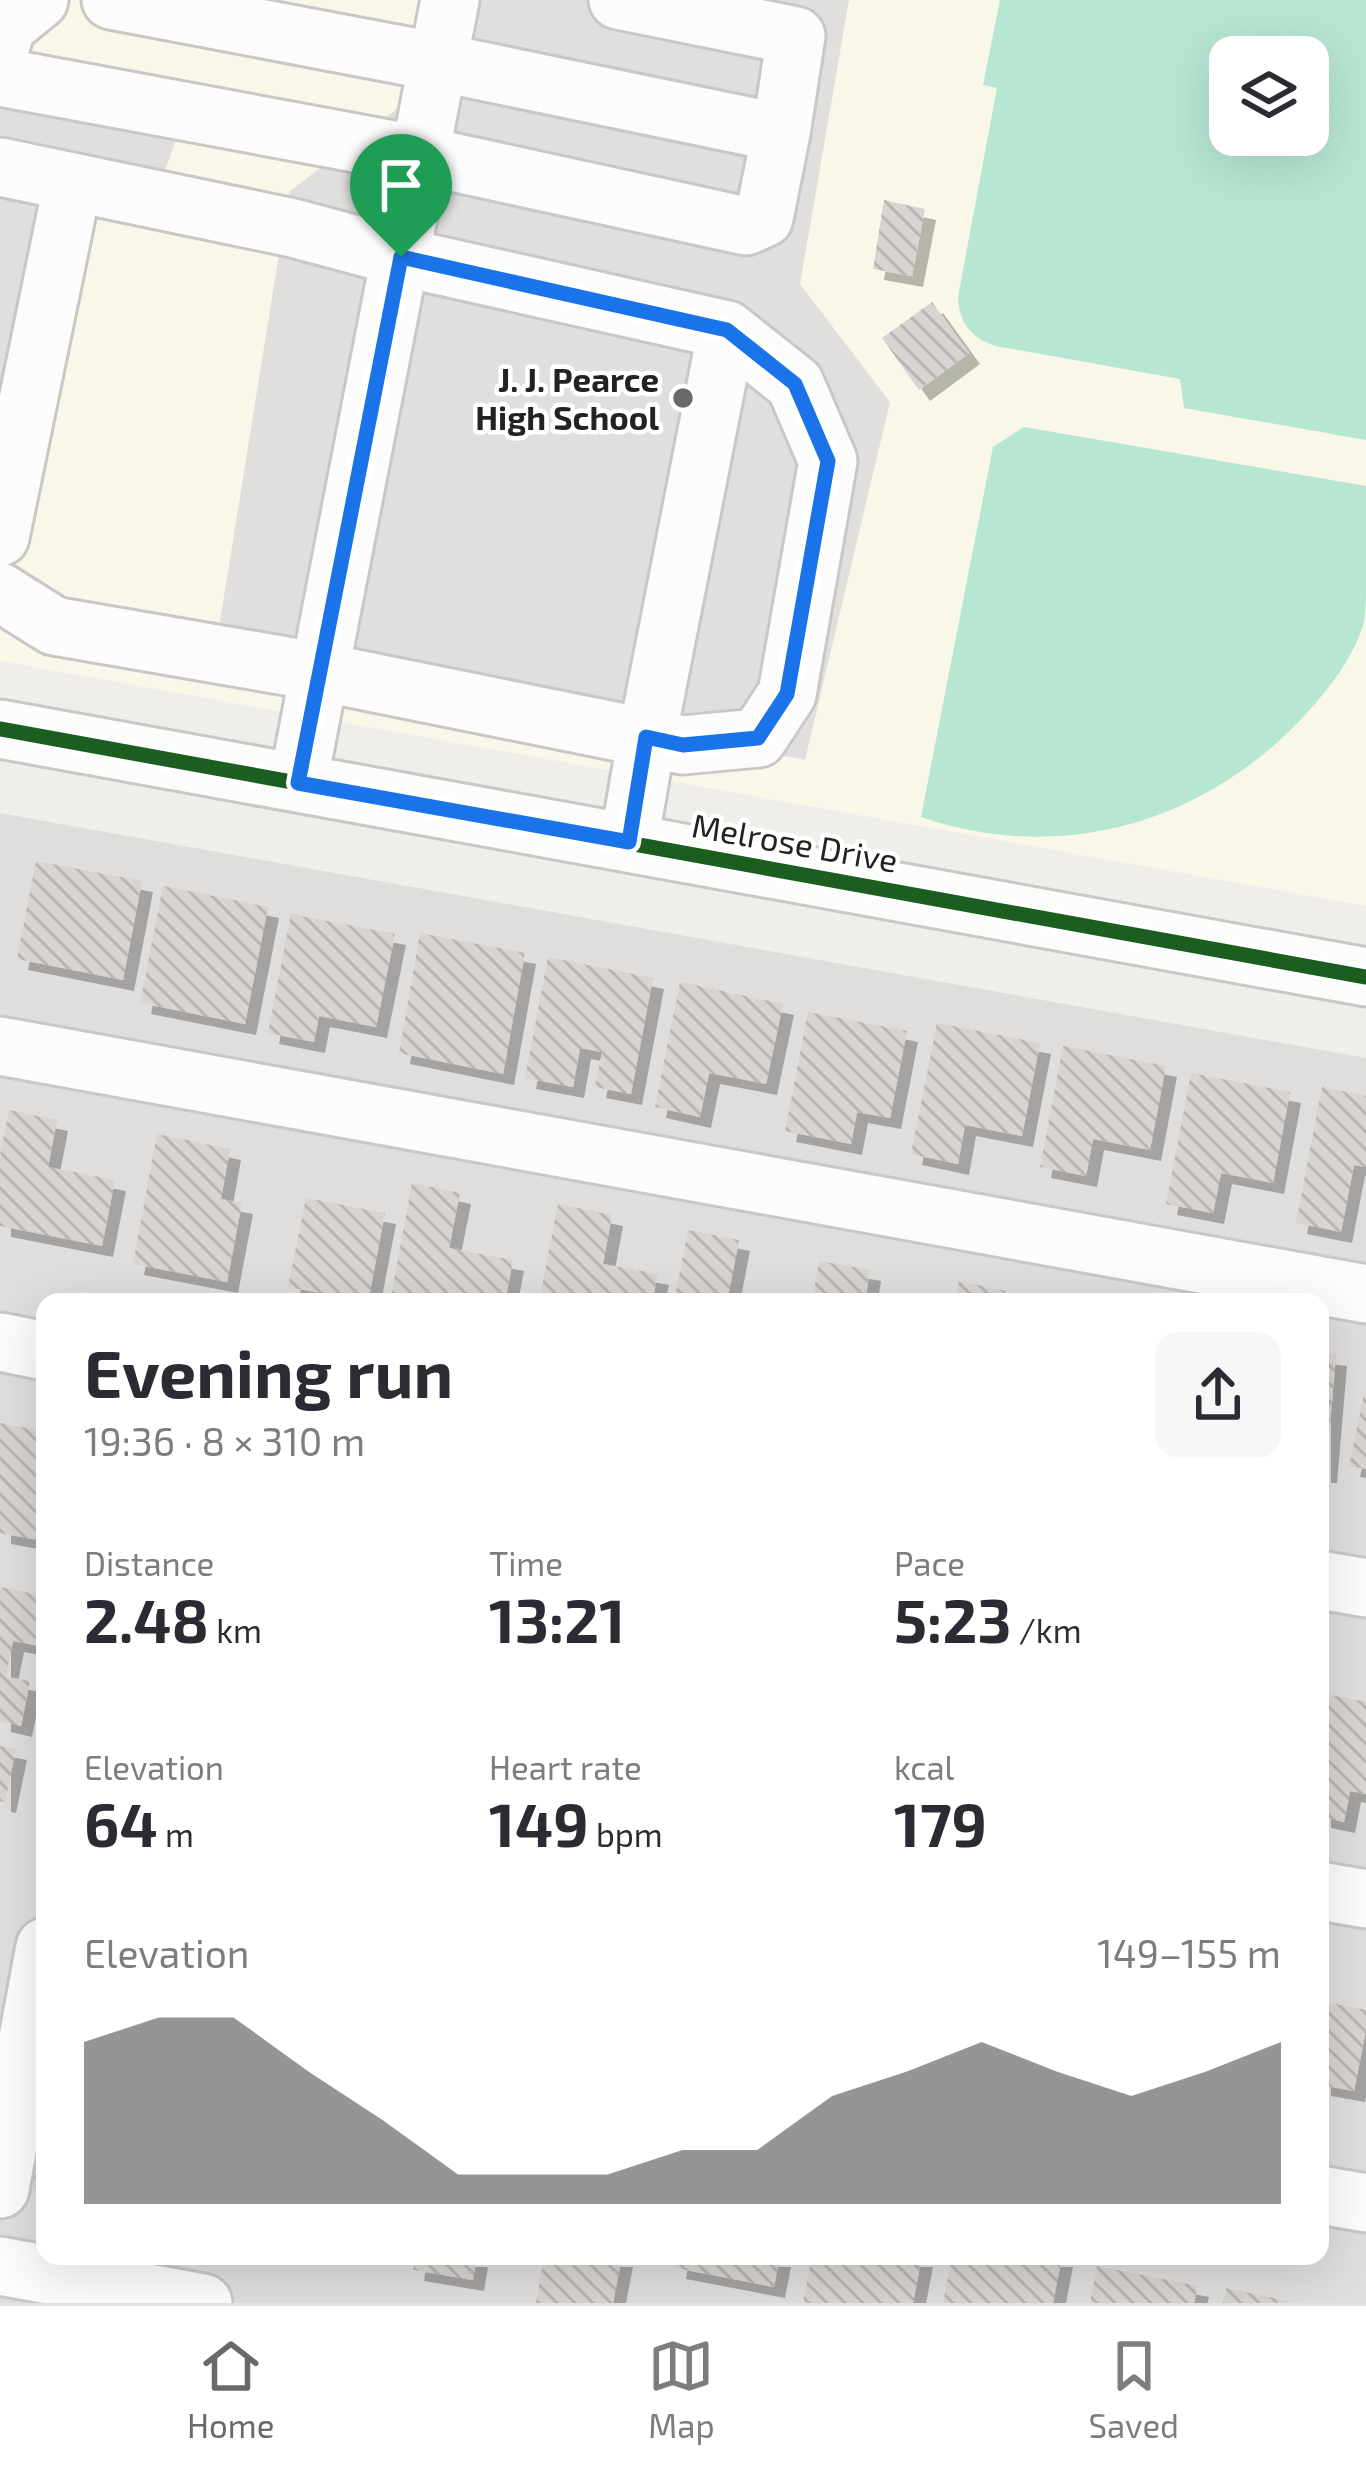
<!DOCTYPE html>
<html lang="en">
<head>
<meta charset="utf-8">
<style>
  :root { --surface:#fff; --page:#f7f7f7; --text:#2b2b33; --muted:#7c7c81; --line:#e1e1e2; --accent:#6a6968 }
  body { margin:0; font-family:"Exo 2",sans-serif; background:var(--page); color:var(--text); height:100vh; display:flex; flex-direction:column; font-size:45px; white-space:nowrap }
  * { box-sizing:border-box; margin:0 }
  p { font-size:39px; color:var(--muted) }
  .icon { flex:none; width:66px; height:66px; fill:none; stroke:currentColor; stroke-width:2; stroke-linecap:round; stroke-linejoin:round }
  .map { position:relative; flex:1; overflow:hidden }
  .drawer { position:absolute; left:36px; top:1293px; width:1293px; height:972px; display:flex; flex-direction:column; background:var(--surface); border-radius:24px; box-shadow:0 12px 48px #0002 }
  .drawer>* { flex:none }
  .controls { position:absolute; left:1209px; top:36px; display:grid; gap:24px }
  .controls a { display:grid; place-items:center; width:120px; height:120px; border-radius:24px; background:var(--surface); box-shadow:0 12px 48px #0002; font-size:60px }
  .pin { position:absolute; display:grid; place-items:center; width:102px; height:102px; color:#fff; margin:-123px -51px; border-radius:50% 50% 50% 0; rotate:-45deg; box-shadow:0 0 12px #0007 }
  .pin .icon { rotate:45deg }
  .round { display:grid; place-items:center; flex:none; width:126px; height:126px; border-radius:24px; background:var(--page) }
  .head { display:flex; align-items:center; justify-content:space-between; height:204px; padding:0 48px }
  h1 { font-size:66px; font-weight:700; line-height:90px }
  .figures { display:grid; grid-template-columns:repeat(3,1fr); gap:18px; height:204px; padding:12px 48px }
  .figures div { display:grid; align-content:center }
  .figures b { font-size:60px; font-weight:700 }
  .figures small { font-size:33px; font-weight:400 }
  .figures p { font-size:33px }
  .chart { height:336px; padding:24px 48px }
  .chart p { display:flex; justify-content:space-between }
  .chart svg { width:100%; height:216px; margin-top:12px; fill:var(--accent); opacity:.7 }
  .dock { display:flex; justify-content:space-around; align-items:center; height:168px; border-top:3px solid var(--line); background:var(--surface); font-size:33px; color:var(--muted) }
  .dock a { display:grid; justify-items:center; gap:6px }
  .dock .active { color:var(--accent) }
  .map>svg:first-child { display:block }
</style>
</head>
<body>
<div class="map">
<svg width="1366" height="2303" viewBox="0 0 1366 2303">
  <defs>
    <pattern id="building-back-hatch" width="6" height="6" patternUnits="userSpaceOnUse" patternTransform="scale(3)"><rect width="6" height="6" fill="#d7d4d2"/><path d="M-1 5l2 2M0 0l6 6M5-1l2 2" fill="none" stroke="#b8b6b4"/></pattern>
    <filter id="shadow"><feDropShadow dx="11" dy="11" stdDeviation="0" flood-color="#0004"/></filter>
  </defs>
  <rect width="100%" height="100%" fill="#f0eeeb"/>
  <path fill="#dfdedc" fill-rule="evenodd" d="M0 813 1366 1058V2303H0ZM45 1302H1320V2256H45Z"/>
  <path fill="#f8f7e8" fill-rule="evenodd" d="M0 0H1366V906L0 661ZM1230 57H1308V135H1230Z"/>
  <path fill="#b7e6d2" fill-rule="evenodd" d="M1000 0H1366V440L1184 408 1180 379 996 346C971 338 959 323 958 297L997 88 983 85ZM1230 57H1308V135H1230Z
    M1024 427 1366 486C1366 517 1366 547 1366 578 1366 592 1366 610 1364 623 1353 658 1329 689 1305 715 1205 823 1062 865 921 817L993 447Z"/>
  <path fill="#e0dfde" d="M454 0H849L800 284 890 402 805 760 216 646 289 192 441 75Z
    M0 40 21 44 177 138 145 224 53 185 0 465Z"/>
  <path fill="url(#building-back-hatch)" filter="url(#shadow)" d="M884 200 925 209 912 276 873 269Z
    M932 302 969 353 919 390 882 338Z
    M36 861 142 881 123 980 17 959Z
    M163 886 268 907 245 1024 140 1003Z
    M291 914 395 934 376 1027 319 1016 314 1042 268 1033Z
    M420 933 525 953 503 1074 399 1053Z
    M548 957 653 978 631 1094 595 1087 602 1052 580 1048 573 1087 525 1078Z
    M680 982 783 1004 766 1084 709 1073 700 1117 655 1107Z
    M808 1012 907 1031 890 1118 857 1112 851 1144 785 1131Z
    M937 1023 1040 1043 1022 1136 965 1125 958 1164 911 1154Z
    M1063 1046 1166 1066 1150 1150 1093 1139 1086 1176 1040 1167Z
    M1191 1073 1290 1092 1273 1183 1221 1173 1213 1213 1166 1204Z
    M1322 1087 1366 1096V1167L1354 1165 1341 1232 1296 1223Z
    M9 1110 57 1120 48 1167 115 1180 102 1246 0 1226V1156Z
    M157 1134 230 1149 221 1199 242 1203 227 1282 133 1264Z
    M412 1183 460 1193 449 1248 513 1260 505 1302H390Z
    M306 1198 385 1213 368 1302 288 1287Z
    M558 1204 612 1215 603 1264 658 1274 652 1302H539Z
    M688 1230 739 1240 727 1302H674Z
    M819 1261 870 1270 865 1302H812Z
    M959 1281 1006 1291 1003 1302H955Z
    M1320 1353 1336 1355 1326 1472H1320Z
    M1364 1394H1366V1469L1349 1466Z
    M0 1423 45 1432V1506L38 1540 0 1533Z
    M0 1587 45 1596V1647L13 1641 6 1677 30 1681 21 1726 0 1721Z
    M1320 1693 1366 1702V1794L1350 1791 1344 1822 1320 1817Z
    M0 1746 16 1749 5 1802 0 1801Z
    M1320 2001 1366 2010V2030L1354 2091 1320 2085Z
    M43 2133H45V2191L32 2188Z
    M415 2256H477L473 2280 413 2270Z
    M544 2256H622L613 2303H536Z
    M677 2256H780L774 2287 675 2268Z
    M812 2256H922L913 2303H803Z
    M952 2256H1062L1053 2303H943Z
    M1097 2266 1198 2286 1194 2303H1090Z
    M1226 2288 1289 2301V2303H1223Z"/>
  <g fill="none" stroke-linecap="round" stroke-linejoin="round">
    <g stroke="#c9c8c7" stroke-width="63">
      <path id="minor" d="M111 0 438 62 781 133 796 36 618 0
        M0 47 7 26 39 0
        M0 77 420 155 746 226 764 218 781 133
        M0 167 293 228 401 257 727 330 795 384 828 461 787 694 758 738 683 745 321 672 54 626 0 592
        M0 537 73 182
        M0 729 1366 977
        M298 783 450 0
        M629 842 647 737 727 330
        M0 1046 1366 1294
        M0 1342 45 1351
        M1320 1580 1366 1588
        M1320 1891 1366 1899
        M0 2189 45 1947
        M1320 2195 1366 2203
        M0 2266 203 2303"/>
    </g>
    <use href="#minor" stroke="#fdfcfc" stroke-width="57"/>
    <g stroke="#fff" stroke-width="22">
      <path id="cycleway" d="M0 729 1366 977"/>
    </g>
    <use href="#cycleway" stroke="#1b5e20" stroke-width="15"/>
  </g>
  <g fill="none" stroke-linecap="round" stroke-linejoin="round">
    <g stroke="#fff" stroke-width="24">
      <path id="route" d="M401 257 727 330 795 384 828 461 787 694 758 738 683 745 646 737 629 842 298 783Z"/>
    </g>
    <use href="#route" stroke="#1a73e8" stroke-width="15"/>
  </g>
  <circle fill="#6a6968" stroke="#fff" stroke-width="4.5" cx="683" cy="398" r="12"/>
  <g text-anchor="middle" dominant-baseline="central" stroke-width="9" stroke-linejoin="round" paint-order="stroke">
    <g font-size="33" font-weight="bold" fill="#222" stroke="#fff" text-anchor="end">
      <text x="659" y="379">J. J. Pearce<tspan x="659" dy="38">High School</tspan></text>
    </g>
    <g font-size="33" fill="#222" stroke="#fff">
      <text transform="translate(795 842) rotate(10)">Melrose Drive</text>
    </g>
  </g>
</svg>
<div class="controls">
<a><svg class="icon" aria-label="layers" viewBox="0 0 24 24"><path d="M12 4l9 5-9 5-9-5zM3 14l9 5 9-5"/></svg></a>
</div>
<div class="pin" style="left:401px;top:257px;background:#1e9e55"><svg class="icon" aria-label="arrive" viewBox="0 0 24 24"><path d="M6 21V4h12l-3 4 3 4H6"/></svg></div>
<section class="drawer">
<div class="head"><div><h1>Evening run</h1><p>19:36 · 8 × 310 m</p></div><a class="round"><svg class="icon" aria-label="share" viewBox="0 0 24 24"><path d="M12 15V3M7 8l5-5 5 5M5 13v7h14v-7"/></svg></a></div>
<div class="figures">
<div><p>Distance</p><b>2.48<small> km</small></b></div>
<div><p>Time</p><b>13:21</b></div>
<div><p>Pace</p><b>5:23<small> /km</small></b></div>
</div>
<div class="figures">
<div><p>Elevation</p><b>64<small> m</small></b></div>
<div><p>Heart rate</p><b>149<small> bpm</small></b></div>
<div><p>kcal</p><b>179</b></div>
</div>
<div class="chart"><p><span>Elevation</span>149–155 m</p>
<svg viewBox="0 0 160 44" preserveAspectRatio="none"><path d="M0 44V11L10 6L20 6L30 17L40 27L50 38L60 38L70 38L80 33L90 33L100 22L110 17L120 11L130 17L140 22L150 17L160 11V44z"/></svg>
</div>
</section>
</div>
<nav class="dock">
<a class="active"><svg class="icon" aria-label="home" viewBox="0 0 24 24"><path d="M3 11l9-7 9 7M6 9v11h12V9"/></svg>Home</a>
<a><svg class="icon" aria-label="map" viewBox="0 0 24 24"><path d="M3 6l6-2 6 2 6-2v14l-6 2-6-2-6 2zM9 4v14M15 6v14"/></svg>Map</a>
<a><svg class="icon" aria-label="saved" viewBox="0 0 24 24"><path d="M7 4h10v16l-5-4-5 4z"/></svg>Saved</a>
</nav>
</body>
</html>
